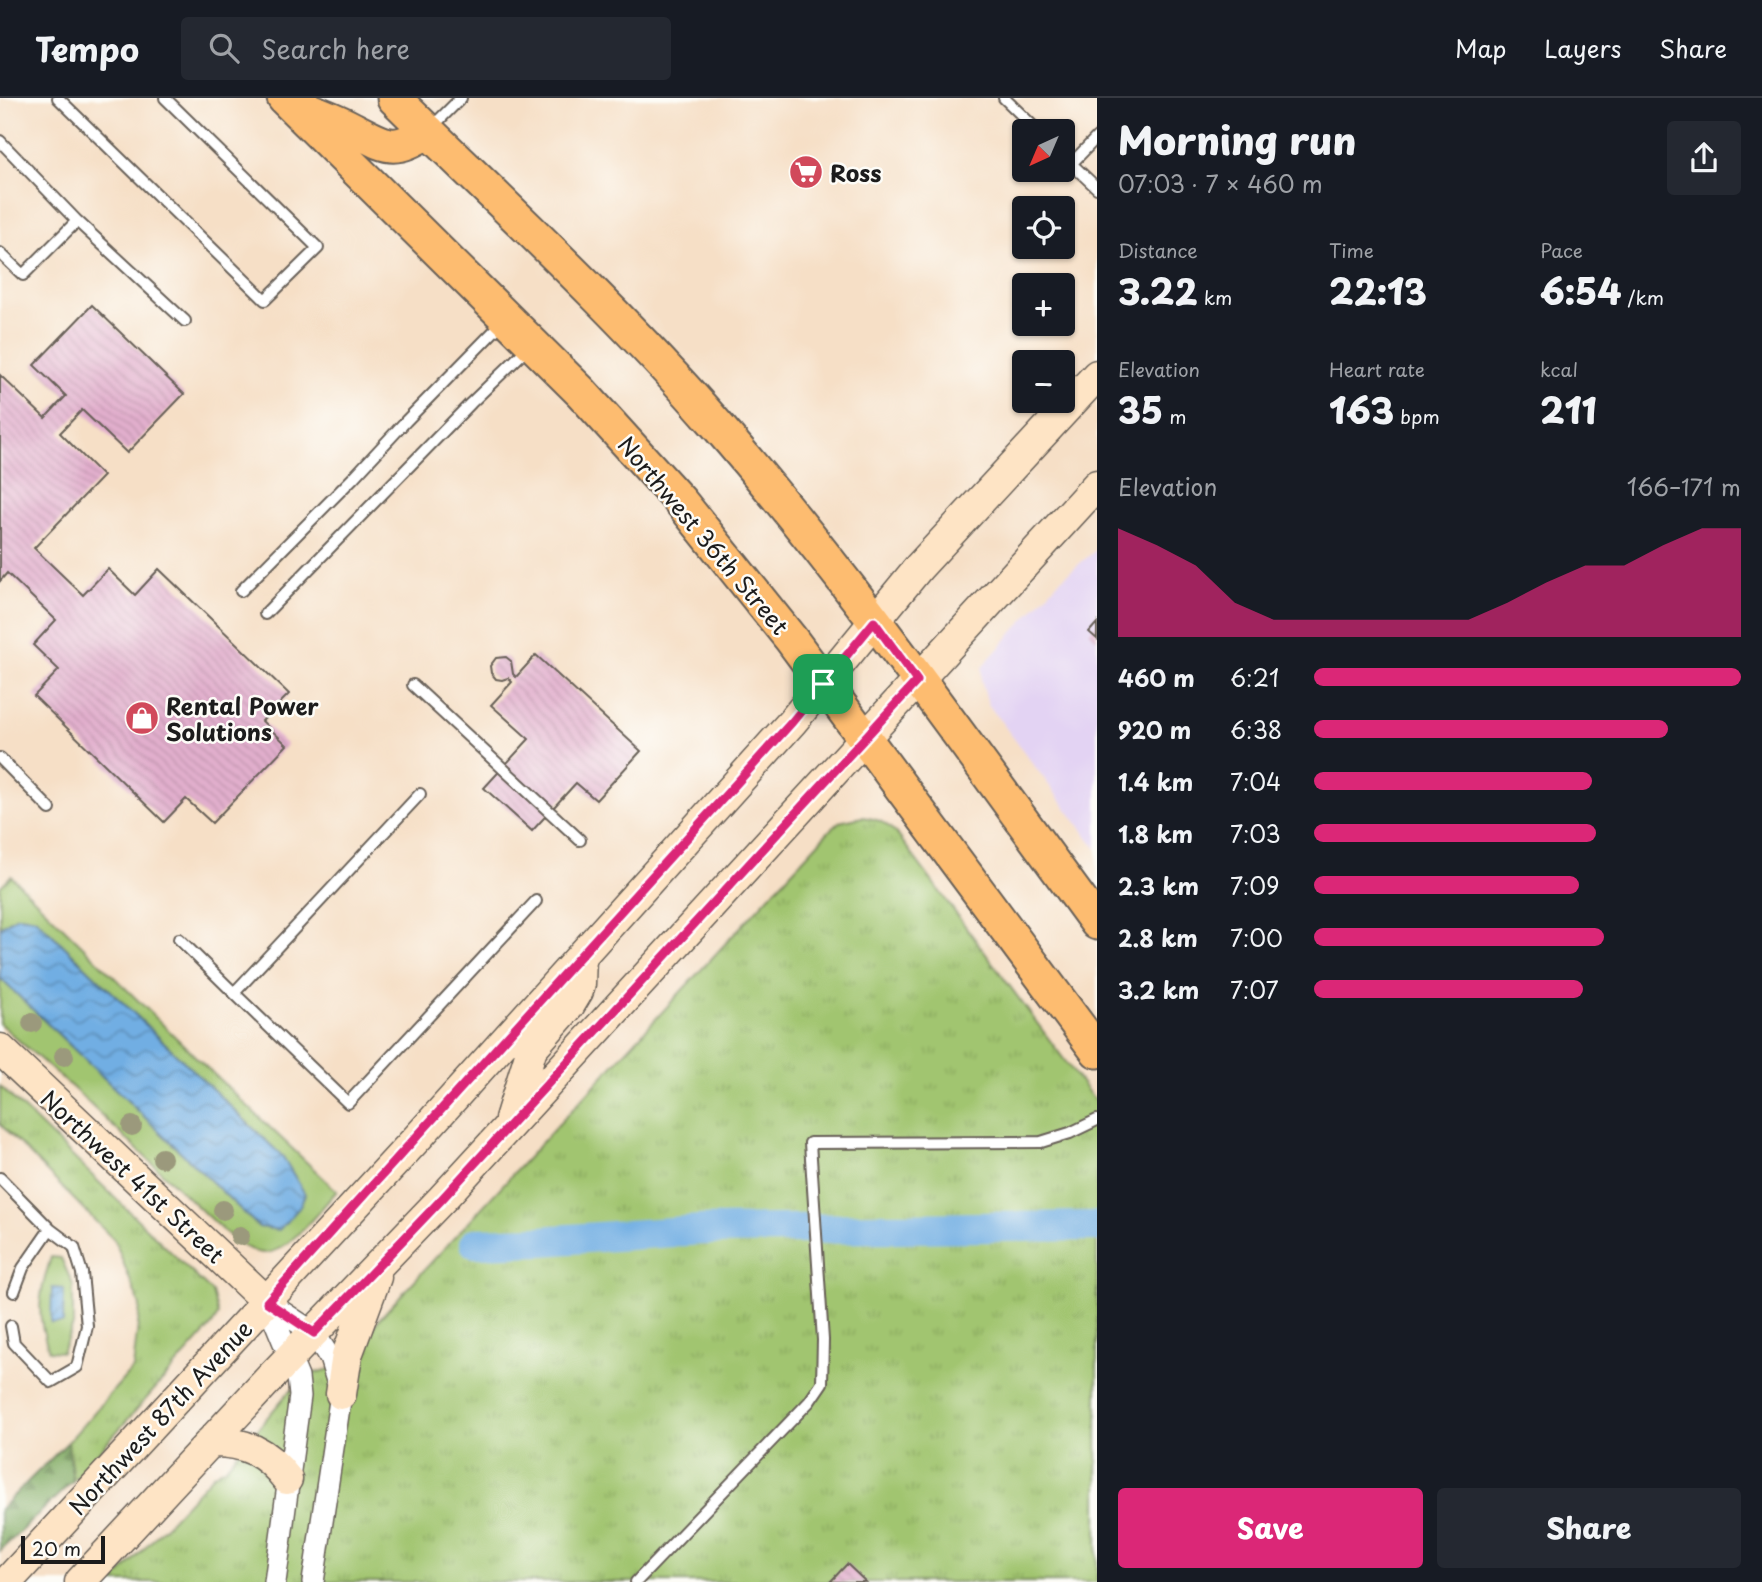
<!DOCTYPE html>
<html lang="en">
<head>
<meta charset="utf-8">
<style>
  :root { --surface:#171b24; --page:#242831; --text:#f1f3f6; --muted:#9ea1a6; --line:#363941; --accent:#db2777 }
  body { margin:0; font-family:"Playpen Sans",sans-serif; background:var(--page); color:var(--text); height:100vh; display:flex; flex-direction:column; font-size:26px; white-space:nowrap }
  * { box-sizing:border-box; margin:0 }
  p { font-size:23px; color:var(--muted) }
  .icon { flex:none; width:38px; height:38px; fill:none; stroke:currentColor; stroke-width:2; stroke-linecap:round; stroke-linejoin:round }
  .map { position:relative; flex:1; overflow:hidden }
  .sheet { display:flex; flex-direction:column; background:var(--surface); width:665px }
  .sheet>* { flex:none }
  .needle { width:46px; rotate:224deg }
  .buttons { position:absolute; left:1012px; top:21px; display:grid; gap:14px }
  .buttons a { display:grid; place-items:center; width:63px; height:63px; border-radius:7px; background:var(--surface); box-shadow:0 2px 5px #0004; font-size:35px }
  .scale { position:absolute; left:21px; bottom:18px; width:84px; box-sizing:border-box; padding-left:7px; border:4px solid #1c1c1c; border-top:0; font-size:19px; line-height:24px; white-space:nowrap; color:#1c1c1c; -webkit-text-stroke:5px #fdfcf7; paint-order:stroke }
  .pin { position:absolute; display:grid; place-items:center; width:60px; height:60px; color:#fff; margin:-30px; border-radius:14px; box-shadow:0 4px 10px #0006 }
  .round { display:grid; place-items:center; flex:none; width:74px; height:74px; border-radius:7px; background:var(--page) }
  .summary { display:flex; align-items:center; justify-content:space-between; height:119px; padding:0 21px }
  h1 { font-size:38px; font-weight:800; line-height:52px }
  .figures { display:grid; grid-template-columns:repeat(3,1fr); gap:10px; height:119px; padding:7px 21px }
  .figures div { display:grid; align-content:center }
  .figures b { font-size:35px; font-weight:800 }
  .figures small { font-size:19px; font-weight:400 }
  .figures p { font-size:19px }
  .chart { height:196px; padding:14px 21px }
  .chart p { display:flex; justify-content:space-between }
  .chart svg { width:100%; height:126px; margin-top:7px; fill:var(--accent); opacity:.7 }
  .button { display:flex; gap:14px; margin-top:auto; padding:14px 21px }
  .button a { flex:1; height:80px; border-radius:7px; background:var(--accent); color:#fff; font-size:28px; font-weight:800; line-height:80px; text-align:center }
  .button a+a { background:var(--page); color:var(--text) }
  ul { padding:0 21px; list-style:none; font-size:23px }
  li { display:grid; grid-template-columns:112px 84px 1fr; align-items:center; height:52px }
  li i { height:18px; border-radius:9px; background:var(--accent) }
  header { display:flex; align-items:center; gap:42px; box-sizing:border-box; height:98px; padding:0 35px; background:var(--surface); border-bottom:2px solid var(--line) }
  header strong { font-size:33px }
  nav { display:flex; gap:38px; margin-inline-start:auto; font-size:24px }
  .search { width:490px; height:63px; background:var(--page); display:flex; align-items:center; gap:18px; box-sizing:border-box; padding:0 24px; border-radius:7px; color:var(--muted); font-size:26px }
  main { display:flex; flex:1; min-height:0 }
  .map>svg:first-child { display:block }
</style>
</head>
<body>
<header>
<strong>Tempo</strong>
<div class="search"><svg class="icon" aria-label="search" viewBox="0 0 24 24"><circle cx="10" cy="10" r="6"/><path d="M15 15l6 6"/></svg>Search here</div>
<nav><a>Map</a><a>Layers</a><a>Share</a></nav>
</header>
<main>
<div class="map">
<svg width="1097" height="1484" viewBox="0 0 1097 1484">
  <defs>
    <pattern id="forest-firs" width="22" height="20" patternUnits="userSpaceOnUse" patternTransform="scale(1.75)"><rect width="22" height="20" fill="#80aa62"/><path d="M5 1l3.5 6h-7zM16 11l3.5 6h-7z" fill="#688a50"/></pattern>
    <pattern id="park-tufts" width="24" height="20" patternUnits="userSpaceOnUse" patternTransform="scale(1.75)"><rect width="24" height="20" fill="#a1c56f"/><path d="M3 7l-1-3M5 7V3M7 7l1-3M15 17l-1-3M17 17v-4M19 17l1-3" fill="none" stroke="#8aa960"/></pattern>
    <pattern id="water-waves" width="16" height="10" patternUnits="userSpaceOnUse" patternTransform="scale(1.75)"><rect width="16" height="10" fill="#71aee3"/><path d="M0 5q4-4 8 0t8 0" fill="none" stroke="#5c8db7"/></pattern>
    <pattern id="building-back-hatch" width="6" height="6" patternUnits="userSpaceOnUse" patternTransform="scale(1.75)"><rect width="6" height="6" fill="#e2afcd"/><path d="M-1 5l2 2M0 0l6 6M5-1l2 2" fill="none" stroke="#c196af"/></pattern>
  </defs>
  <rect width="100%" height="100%" fill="#fdfcf7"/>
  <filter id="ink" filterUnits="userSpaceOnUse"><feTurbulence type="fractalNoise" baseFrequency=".0143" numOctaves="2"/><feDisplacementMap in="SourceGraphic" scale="14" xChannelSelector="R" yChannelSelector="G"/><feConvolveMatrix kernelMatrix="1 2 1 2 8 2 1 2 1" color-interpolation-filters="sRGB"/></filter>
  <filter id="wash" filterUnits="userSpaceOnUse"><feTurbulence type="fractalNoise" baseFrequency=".00686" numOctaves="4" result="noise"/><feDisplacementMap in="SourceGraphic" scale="28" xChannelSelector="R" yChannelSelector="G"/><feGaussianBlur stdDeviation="1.57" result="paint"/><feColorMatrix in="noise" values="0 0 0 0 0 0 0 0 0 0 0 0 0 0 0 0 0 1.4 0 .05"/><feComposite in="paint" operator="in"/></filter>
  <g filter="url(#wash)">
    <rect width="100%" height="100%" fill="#f6dfc6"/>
    <path fill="#e3d3f3" d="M1097 451V751L988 606 981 581 982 570 989 561 1059 483Z"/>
    <path fill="#a1c56f" stroke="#5e7046" stroke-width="2" d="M11 778 203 966 337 1093C321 1110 290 1153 266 1155 250 1156 235 1141 222 1132L75 992 0 926V880L259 1129 283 1059 35 820 17 818 0 829V789Z
      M51 1159 61 1160 73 1187V1227L62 1254 49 1253C35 1213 39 1199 51 1159Z"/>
    <path fill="url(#forest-firs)" stroke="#4e633f" stroke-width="2" d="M68 1344 73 1383 0 1453V1411Z"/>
    <path fill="url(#park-tufts)" stroke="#5e7046" stroke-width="2" d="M862 719C881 721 888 726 900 740L1097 1006V1484H113L214 1376 226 1369 286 1297 311 1276 362 1263 368 1239 379 1221 830 732 839 724Z
      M0 988 212 1194 218 1217 212 1227 73 1383 68 1344 133 1270 140 1208 115 1143 0 1026Z"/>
    <path fill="url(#water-waves)" stroke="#466580" stroke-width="2" d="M17 818 35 820 283 1059 305 1096 299 1110 279 1132 259 1129 0 880V829Z
      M52 1190 64 1191 63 1225H51Z"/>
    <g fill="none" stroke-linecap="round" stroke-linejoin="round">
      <path stroke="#71aee3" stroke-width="30" d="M475 1145 541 1143 702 1132 1097 1128"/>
    </g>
    <g id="blocks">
      <path fill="url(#building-back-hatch)" d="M92 207 184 296 127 355 82 312 60 335 103 378 34 450 83 497 108 471 135 497 159 471 289 596 262 623 287 647 212 725 186 701 164 724 34 598 59 572 33 547 56 522 7 475 0 483V277L45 320 66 298 34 267Z
        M1097 525V541L1089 534Z
        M536 557 641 653 596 702 576 685 532 733 484 690 529 641 491 607 512 584 508 580 502 582 496 581 491 575 490 568 496 560 506 559 511 563 513 576 516 579Z
        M847 1466 866 1484H830Z"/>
    </g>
  </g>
  <g filter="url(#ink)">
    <use href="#blocks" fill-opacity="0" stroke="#686058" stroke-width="2"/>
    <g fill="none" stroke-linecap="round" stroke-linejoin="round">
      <g stroke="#686058" stroke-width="14">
        <path id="lane" d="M58 0 265 202 318 150 165 0
          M1004 0 1038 33
          M430 31 461 0
          M0 43 77 123
          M1062 57 1097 90
          M1071 66 1097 39
          M0 155 23 177 77 123 185 223
          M241 493 353 380 406 323 503 224
          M265 516 471 305 529 249
          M413 587 580 742
          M0 660 50 711
          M420 696 234 895 348 1005 536 803
          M179 841 234 895
          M0 1080 50 1131 23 1170 14 1194
          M11 1228 14 1245 51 1284 77 1269 87 1228 82 1175 74 1149 50 1131
          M636 1484 809 1304 822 1285 823 1242 810 1045 1041 1044 1070 1035 1097 1022"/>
      </g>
      <g stroke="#686058" stroke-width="24">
        <path id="street" d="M267 1204 314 1235 330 1260 341 1296 313 1484
          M267 1204 298 1279 300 1298 275 1484"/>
      </g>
      <g stroke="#686058" stroke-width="33">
        <path id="secondary" d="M0 951 267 1204
          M510 1021 532 950 569 908 578 893 580 886 581 858
          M341 1296 347 1257 376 1179
          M210 1344C244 1343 267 1354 287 1381
          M7 1484 420 1037 792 624 919 469 1097 277
          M80 1484 269 1281 442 1101 1097 387"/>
      </g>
      <g stroke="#686058" stroke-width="37">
        <path id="primary" d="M284 0 581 294 681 404 791 541 1097 953
          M394 0C503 107 616 211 716 326 853 484 973 657 1097 825
          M303 9C319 16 337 22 353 31 387 48 392 56 428 33"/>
      </g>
      <use href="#lane" stroke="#fff" stroke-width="10"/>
      <use href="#street" stroke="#fff" stroke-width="21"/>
      <use href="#secondary" stroke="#fee4c5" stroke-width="30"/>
      <use href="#primary" stroke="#fdbc6f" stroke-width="33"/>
    </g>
    <g fill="#9b997b">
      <circle cx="32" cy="925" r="10"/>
      <circle cx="64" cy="958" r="10"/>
      <circle cx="132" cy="1028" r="10"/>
      <circle cx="162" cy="1060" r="10"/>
      <circle cx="223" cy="1112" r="10"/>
      <circle cx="240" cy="1138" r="10"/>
    </g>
  </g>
  <g fill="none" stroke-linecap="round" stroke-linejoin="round" filter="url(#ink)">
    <g stroke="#fff" stroke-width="14">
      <path id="route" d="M874 524 917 583 442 1101 314 1235 267 1204 792 624Z"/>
    </g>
    <use href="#route" stroke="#db2777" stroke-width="9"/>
  </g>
  <defs>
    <g id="supermarket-disc" transform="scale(1.75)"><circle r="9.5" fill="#d1495b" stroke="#fdfcf7"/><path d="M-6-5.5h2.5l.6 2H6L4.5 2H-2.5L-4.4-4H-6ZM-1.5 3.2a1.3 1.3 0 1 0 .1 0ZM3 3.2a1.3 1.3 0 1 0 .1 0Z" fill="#fff"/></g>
    <g id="shop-disc" transform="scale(1.75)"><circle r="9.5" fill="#d1495b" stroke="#fdfcf7"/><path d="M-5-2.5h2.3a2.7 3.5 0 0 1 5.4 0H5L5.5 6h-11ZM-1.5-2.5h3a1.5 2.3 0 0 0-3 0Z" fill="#fff"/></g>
  </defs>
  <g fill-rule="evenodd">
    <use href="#supermarket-disc" x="806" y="74"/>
    <use href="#shop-disc" x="142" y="620"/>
  </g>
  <g text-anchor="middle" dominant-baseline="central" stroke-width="5" stroke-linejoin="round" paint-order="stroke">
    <g font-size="23" font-weight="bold" fill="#1c1c1c" stroke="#fdfcf7" text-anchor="start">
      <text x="830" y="74">Ross</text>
      <text x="166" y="607">Rental Power<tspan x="166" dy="26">Solutions</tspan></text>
    </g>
    <g font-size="23" fill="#1c1c1c" stroke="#fdfcf7">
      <text transform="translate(704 437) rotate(50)">Northwest 36th Street</text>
      <text transform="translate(133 1078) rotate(43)">Northwest 41st Street</text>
      <text transform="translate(160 1319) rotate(-47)">Northwest 87th Avenue</text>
    </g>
  </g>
</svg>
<div class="buttons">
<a><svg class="needle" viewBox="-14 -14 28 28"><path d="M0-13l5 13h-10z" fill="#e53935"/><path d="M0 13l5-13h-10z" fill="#9ea1a6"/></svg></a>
<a><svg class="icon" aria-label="locate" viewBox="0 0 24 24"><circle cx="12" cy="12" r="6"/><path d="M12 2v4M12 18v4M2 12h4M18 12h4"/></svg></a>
<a>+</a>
<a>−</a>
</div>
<div class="scale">20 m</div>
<div class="pin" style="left:823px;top:586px;background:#1e9e55"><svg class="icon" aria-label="arrive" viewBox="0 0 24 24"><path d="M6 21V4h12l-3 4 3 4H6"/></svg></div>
</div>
<section class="sheet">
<div class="summary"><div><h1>Morning run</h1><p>07:03 · 7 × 460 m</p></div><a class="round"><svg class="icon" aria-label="share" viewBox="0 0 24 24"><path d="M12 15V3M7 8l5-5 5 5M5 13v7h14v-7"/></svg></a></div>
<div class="figures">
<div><p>Distance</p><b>3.22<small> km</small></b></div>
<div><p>Time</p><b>22:13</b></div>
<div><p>Pace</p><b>6:54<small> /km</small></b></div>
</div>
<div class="figures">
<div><p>Elevation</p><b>35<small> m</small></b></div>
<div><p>Heart rate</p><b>163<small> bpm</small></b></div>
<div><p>kcal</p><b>211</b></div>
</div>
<div class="chart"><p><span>Elevation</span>166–171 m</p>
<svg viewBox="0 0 160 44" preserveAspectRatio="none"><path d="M0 44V6L10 12L20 19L30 32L40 38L50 38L60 38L70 38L80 38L90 38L100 32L110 25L120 19L130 19L140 12L150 6L160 6V44z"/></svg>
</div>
<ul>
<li><b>460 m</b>6:21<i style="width:100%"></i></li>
<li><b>920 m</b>6:38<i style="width:83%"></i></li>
<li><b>1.4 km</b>7:04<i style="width:65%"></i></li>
<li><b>1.8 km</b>7:03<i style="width:66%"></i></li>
<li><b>2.3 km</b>7:09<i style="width:62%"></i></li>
<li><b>2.8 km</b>7:00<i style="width:68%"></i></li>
<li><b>3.2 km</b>7:07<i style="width:63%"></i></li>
</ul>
<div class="button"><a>Save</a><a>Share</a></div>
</section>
</main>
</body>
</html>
